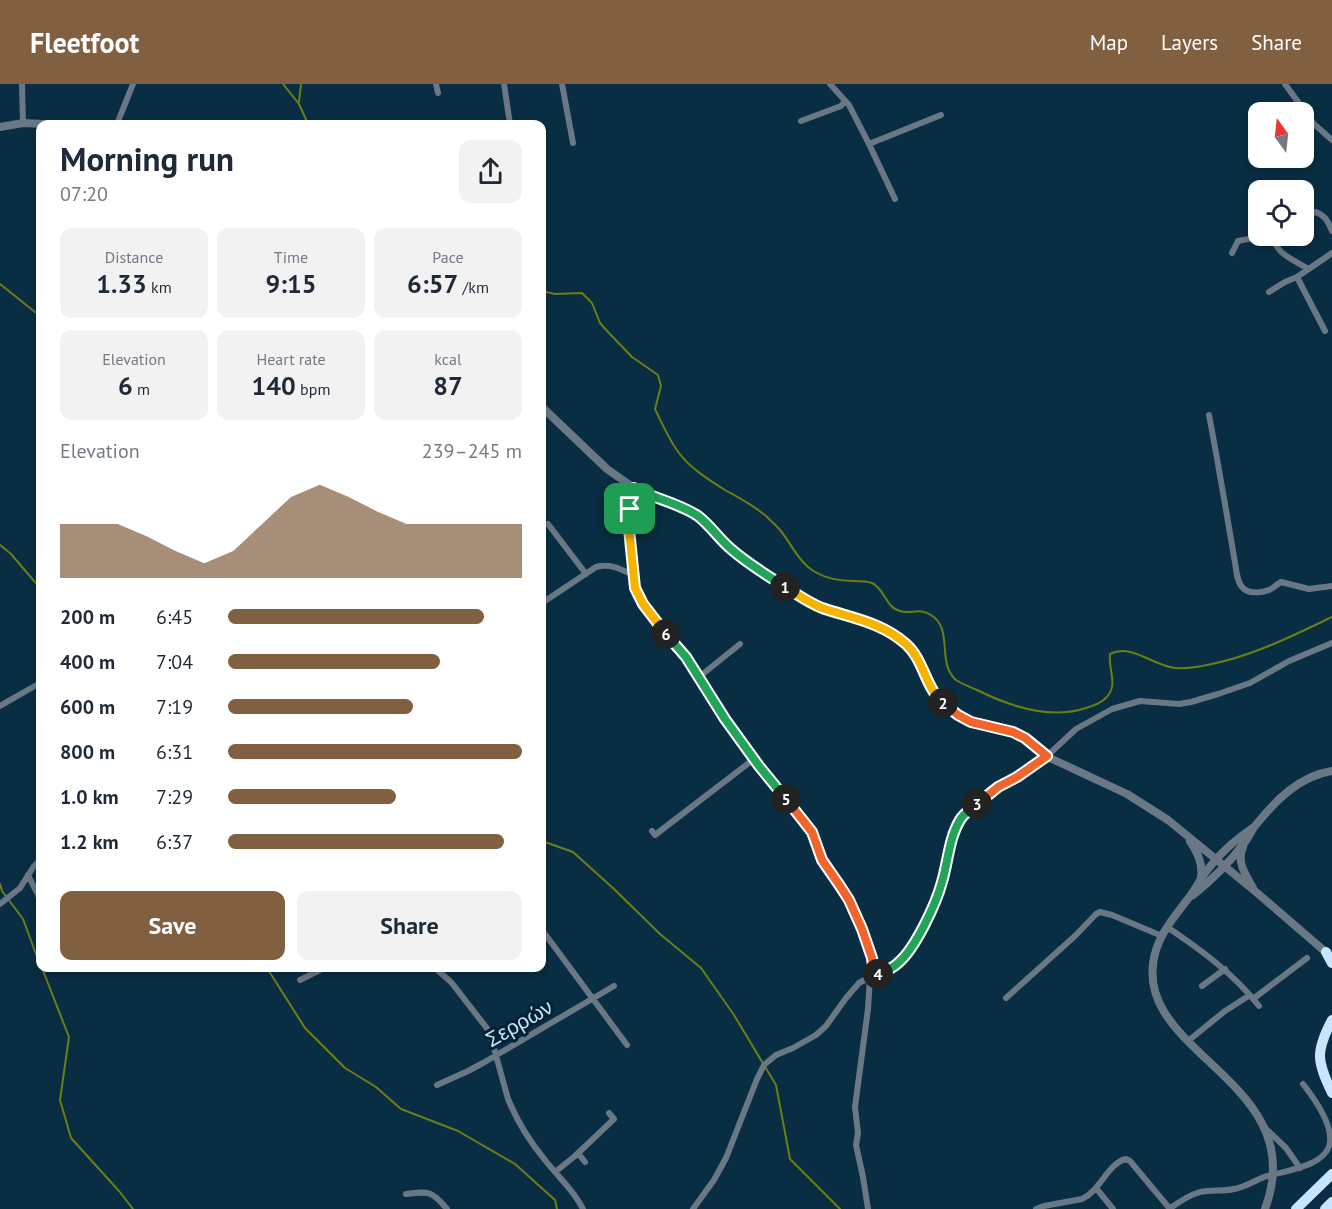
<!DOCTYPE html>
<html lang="en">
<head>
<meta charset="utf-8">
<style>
  :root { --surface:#fff; --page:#f2f2f3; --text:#1f2937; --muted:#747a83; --accent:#815f41 }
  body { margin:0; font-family:"PT Sans",sans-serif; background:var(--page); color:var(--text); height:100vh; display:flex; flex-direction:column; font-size:22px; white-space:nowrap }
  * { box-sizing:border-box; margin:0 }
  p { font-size:20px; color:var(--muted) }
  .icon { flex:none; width:33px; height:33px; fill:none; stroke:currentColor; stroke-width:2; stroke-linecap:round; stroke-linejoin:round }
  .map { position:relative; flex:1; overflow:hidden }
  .details { position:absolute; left:36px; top:36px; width:510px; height:852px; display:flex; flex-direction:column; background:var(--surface); border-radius:12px; box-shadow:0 3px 9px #0003 }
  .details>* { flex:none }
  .needle { width:39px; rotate:345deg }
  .buttons { position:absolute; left:1248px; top:18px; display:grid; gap:12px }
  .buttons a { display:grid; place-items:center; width:66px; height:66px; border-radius:12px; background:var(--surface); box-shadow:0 3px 9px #0003; font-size:30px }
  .pin { position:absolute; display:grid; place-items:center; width:51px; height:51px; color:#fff; margin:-26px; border-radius:12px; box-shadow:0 3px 9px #0006 }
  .km { position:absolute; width:30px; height:30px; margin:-15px; border-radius:50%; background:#222; color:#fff; font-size:16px; line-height:30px; text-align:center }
  .round { display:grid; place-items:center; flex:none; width:63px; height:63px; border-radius:12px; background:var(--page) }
  .summary { display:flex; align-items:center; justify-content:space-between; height:102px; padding:0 24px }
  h1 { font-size:33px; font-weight:800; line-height:45px }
  .metrics { display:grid; grid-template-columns:repeat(3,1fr); gap:9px; height:102px; padding:6px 24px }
  .metrics div { display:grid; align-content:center; border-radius:12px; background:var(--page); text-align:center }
  .metrics b { font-size:26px; font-weight:800 }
  .metrics small { font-size:16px; font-weight:400 }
  .metrics p { font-size:16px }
  .chart { height:168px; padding:12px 24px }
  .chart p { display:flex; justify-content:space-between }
  .chart svg { width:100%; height:108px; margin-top:6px; fill:var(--accent); opacity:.7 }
  .button { display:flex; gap:12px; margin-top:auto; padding:12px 24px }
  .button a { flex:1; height:69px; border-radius:12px; background:var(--accent); color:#fff; font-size:24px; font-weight:800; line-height:69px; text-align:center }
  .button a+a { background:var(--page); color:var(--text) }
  ul { padding:0 24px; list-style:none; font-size:20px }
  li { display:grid; grid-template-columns:96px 72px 1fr; align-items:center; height:45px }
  li i { height:15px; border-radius:8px; background:var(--accent) }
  header { display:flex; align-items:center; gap:36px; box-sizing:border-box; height:84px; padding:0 30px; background:var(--accent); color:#fff }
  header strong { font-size:28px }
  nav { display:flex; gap:33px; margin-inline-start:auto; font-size:21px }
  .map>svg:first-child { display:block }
</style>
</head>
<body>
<header>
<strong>Fleetfoot</strong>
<nav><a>Map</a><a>Layers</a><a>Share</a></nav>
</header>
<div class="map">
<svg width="1332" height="1125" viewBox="0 0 1332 1125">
  <rect width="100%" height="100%" fill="#092d43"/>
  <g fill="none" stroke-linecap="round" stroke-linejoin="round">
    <path stroke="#6b7f15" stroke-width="2" d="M283 0 299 20 308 40
      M299 18 301 0
      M0 200 40 232
      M542 207 555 210 582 209 592 219 600 239 609 249 632 273 658 291 661 302 655 325C662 339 669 356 679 369 690 384 709 396 725 406 739 414 755 422 767 433 771 437 776 441 780 446 791 459 799 479 815 488 827 495 840 497 854 497 860 497 866 497 872 499 885 505 886 524 900 527 912 531 918 523 931 531 954 545 936 578 956 596 962 600 970 603 977 606 1009 622 1050 636 1086 624 1095 621 1104 618 1109 610 1117 599 1108 583 1110 570 1132 559 1153 582 1175 584 1186 585 1197 583 1207 581 1251 573 1292 552 1332 533
      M0 461 11 470 40 504
      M542 757 573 768 614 805 660 850 701 884 734 931 776 1001 790 1075 840 1125
      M0 800 2 807 23 835 40 881
      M42 884 69 953 60 1016 71 1054 119 1107 133 1125
      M267 884 305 944 345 984 376 1003 401 1025 458 1047 515 1080 555 1116 557 1125"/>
    <path stroke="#697884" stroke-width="6" d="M22 0 23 39
      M436 0 438 9
      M504 0 510 40
      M562 0 573 59
      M830 0 849 21 869 60 941 31
      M1285 0 1314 40 1332 56
      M801 37 841 22 845 17
      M117 40 133 0
      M869 60 895 115
      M1304 133 1316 128C1326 132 1328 138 1332 147
      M1274 152C1274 170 1295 176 1308 185
      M1232 169 1238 157C1250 154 1261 153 1274 157
      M1297 193 1325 247
      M1269 208 1285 198 1297 193 1332 169
      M1209 331C1218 378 1226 426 1234 473 1236 481 1236 498 1243 504 1248 510 1262 509 1269 506 1274 504 1277 500 1281 498L1309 505 1332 502
      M634 404 628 435 632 465 634 496 638 512 654 534 686 573 725 635 759 683 807 740 816 757 822 776 841 802 862 845 871 874 874 892
      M548 440 586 490
      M542 519 596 483C610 479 621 485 633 491
      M699 593 740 560
      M0 622 40 599
      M652 747 655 751 754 675
      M28 791 40 815
      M0 820 20 804 34 782 40 776
      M1167 843C1201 866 1233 889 1259 922
      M545 850 627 961
      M435 884 451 898 486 943 490 950 508 1015C517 1037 530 1058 545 1076 558 1093 574 1106 583 1125
      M300 896 324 884
      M1202 902 1225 885
      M1006 914 1076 851 1096 830 1100 828 1112 831 1162 852
      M1253 915 1307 874
      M1188 957 1225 927 1250 911
      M437 1001 468 987 483 979 614 902
      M1264 1043 1286 1064 1300 1084
      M578 1069 585 1078
      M555 1088 575 1072 614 1035 609 1029
      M1096 1104 1113 1125
      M406 1110C429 1107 432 1107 447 1125
      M693 1125 714 1096 726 1074 757 995 764 981 776 971 793 964 816 951 826 942 846 914 859 899 870 893 892 885 904 873 909 866 918 853 939 807 956 745 961 735 965 729 998 703 1017 693 1047 672 1076 645 1112 625 1140 617 1179 620 1191 618 1218 610 1250 599 1289 577 1332 559
      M868 1125 863 1093 856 1061 858 1049 855 1023 868 925 870 893
      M1036 1125 1044 1122 1082 1115C1100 1107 1108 1079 1126 1075L1130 1077 1170 1125
      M1169 1125C1178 1119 1187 1112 1197 1109 1209 1105 1222 1108 1234 1105 1245 1103 1254 1097 1264 1093 1283 1087 1327 1083 1330 1058 1332 1039 1314 1014 1303 1000"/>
    <path stroke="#697884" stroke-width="8" d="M0 43 23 39 43 40
      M542 323 607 385 634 404 647 410 676 421 698 433 709 441 731 465 758 486 814 520 867 537 883 544 904 558 915 571 935 610 958 631 978 640 1004 645 1013 648 1025 654 1052 675 1127 710 1168 736 1256 808 1328 870
      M1254 743C1232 758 1218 771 1202 793 1197 801 1193 809 1187 816 1175 832 1162 847 1156 866 1124 969 1314 994 1265 1125
      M1190 757C1197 768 1203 779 1201 793
      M1243 763C1236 778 1246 791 1253 804
      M1193 811C1212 796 1230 778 1245 758 1249 753 1251 747 1255 742 1275 717 1299 692 1332 687"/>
    <path stroke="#c7e6fd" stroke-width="10" d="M1326 868 1332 879
      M1332 936C1315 968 1317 977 1332 1009
      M1296 1125 1332 1090
      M1325 1125 1332 1118"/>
  </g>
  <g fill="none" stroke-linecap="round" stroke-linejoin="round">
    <g stroke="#fff" stroke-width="12">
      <path id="split-1" d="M630 425 634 404C655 415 679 419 698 432 711 442 719 455 731 465 748 480 767 491 785 503"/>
    </g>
    <g stroke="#fff" stroke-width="12">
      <path id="split-2" d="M785 503C797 510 809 519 822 524 852 534 881 538 906 560 924 576 925 603 943 619"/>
    </g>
    <g stroke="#fff" stroke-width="12">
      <path id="split-3" d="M943 619 958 631 971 638 1013 648 1025 654 1047 672 1017 693 998 703 977 720"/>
    </g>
    <g stroke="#fff" stroke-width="12">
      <path id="split-4" d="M878 890C885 887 892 885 898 879 915 865 936 820 942 798 948 778 949 754 960 736 964 729 971 725 977 720"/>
    </g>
    <g stroke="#fff" stroke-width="12">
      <path id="split-5" d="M786 715 812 748 822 776 840 802 849 816 862 845 872 874 874 892 878 890"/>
    </g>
    <g stroke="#fff" stroke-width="12">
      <path id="split-6" d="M666 550 686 573 725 635 759 682 786 715"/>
    </g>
    <g stroke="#fff" stroke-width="12">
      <path id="split-7" d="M630 425 628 435 635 504 643 520 666 550"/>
    </g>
    <use href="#split-1" stroke="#22a559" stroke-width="8"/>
    <use href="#split-2" stroke="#f5b400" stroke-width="8"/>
    <use href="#split-3" stroke="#f0652b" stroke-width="8"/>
    <use href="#split-4" stroke="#22a559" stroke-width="8"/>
    <use href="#split-5" stroke="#f0652b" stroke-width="8"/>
    <use href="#split-6" stroke="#22a559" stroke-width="8"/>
    <use href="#split-7" stroke="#f5b400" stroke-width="8"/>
  </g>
  <g text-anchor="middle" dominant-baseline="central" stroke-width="6" stroke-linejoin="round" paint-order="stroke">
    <g font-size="21" fill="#cee1ef" stroke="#002339">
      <text transform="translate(519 939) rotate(-30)">Σερρών</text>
    </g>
  </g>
</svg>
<div class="buttons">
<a><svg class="needle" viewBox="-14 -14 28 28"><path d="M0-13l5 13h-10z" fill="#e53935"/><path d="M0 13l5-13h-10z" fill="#747a83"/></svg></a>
<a><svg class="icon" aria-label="locate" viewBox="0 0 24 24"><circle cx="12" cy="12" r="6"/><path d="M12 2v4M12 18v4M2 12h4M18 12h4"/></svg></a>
</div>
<div class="pin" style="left:630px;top:425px;background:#1e9e55"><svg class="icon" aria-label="arrive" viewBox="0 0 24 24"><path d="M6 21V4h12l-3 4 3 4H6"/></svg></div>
<b class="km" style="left:785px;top:503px">1</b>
<b class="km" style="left:943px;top:619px">2</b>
<b class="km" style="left:977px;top:720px">3</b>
<b class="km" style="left:878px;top:890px">4</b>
<b class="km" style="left:786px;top:715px">5</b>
<b class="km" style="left:666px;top:550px">6</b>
<section class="details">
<div class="summary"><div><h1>Morning run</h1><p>07:20</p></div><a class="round"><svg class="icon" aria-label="share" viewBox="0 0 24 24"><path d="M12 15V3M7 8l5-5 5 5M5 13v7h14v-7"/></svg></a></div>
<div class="metrics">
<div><p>Distance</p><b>1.33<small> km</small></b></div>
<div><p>Time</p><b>9:15</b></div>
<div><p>Pace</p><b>6:57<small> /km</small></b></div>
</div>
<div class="metrics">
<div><p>Elevation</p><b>6<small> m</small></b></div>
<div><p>Heart rate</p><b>140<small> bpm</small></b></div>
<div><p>kcal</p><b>87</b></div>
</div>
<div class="chart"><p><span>Elevation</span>239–245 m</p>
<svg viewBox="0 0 160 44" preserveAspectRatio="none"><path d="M0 44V22L10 22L20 22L30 27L40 33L50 38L60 33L70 22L80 11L90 6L100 11L110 17L120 22L130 22L140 22L150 22L160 22V44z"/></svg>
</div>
<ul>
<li><b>200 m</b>6:45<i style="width:87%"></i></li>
<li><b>400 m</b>7:04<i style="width:72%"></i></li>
<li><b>600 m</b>7:19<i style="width:63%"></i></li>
<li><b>800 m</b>6:31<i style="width:100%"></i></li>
<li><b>1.0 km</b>7:29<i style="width:57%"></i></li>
<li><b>1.2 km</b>6:37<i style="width:94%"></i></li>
</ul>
<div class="button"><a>Save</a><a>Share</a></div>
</section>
</div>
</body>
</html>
